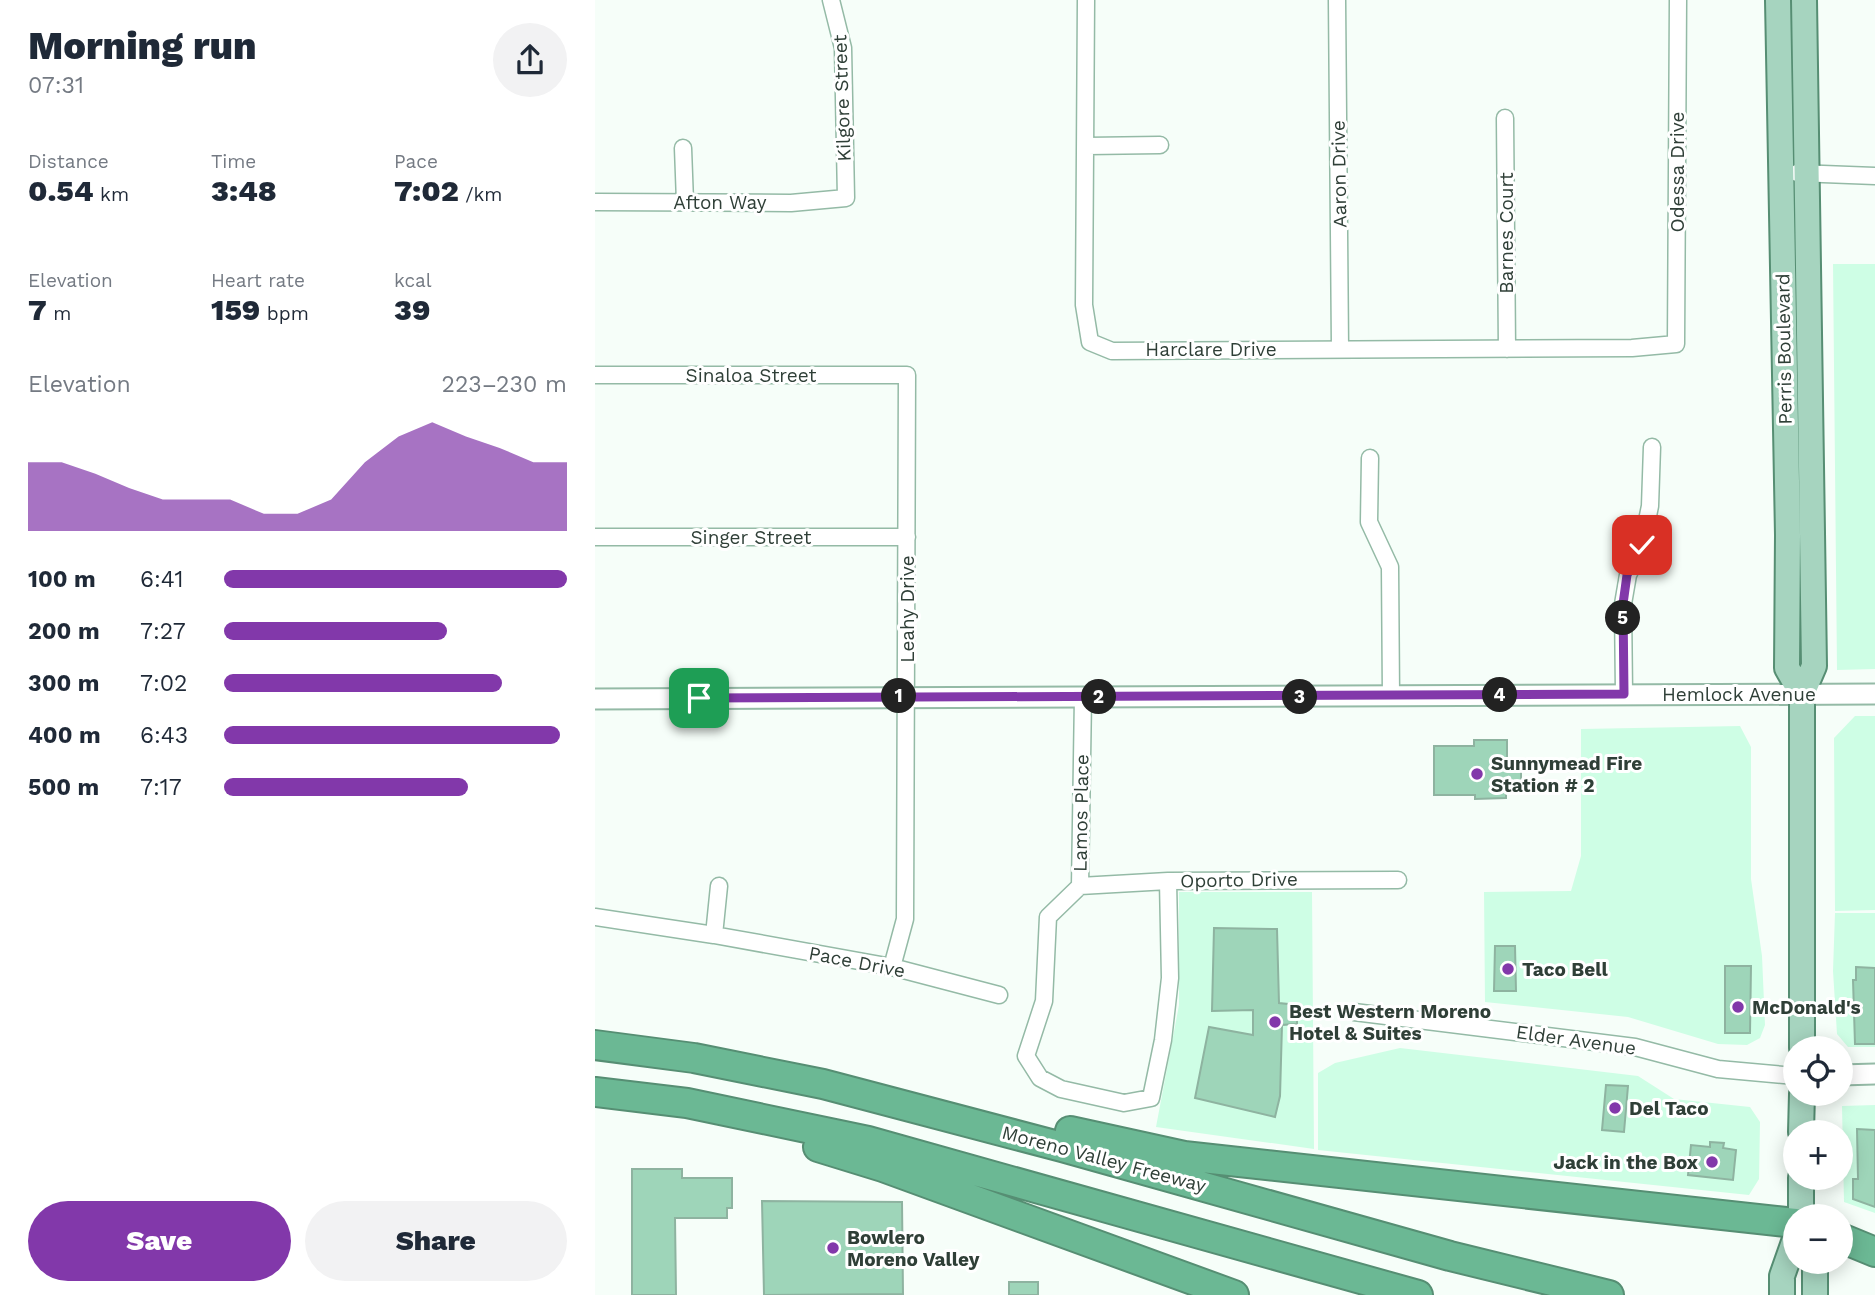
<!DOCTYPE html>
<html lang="en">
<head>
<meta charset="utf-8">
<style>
  :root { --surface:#fff; --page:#f2f2f3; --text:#1f2937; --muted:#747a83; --accent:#8238aa }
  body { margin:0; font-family:"Work Sans",sans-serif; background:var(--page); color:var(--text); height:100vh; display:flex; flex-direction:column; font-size:26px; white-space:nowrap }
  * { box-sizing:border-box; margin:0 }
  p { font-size:23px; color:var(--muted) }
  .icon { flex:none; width:38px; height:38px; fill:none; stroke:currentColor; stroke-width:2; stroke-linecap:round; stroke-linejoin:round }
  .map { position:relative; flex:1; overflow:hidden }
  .drawer { display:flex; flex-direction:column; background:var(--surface); width:595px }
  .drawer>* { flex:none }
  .fabs { position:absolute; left:1188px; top:1036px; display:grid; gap:14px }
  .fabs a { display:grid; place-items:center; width:70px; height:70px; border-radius:50%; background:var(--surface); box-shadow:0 4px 18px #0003; font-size:35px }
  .pin { position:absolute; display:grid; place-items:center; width:60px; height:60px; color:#fff; margin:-30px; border-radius:14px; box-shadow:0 4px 10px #0006 }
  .km { position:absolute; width:35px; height:35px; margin:-18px; border-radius:50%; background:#222; color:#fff; font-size:19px; line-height:35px; text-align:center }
  .round { display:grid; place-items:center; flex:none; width:74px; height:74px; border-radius:37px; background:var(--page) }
  .headline { display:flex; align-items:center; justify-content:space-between; height:119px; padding:0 28px }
  h1 { font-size:38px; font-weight:800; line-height:52px }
  .metrics { display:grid; grid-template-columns:repeat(3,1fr); gap:10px; height:119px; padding:7px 28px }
  .metrics div { display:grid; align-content:center }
  .metrics b { font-size:30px; font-weight:800 }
  .metrics small { font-size:19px; font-weight:400 }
  .metrics p { font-size:19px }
  .chart { height:196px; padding:14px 28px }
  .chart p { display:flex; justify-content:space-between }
  .chart svg { width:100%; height:126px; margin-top:7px; fill:var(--accent); opacity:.7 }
  .action { display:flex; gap:14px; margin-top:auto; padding:14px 28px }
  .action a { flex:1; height:80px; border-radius:42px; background:var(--accent); color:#fff; font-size:28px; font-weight:800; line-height:80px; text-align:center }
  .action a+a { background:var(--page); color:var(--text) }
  ul { padding:0 28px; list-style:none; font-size:23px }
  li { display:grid; grid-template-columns:112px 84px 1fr; align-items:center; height:52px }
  li i { height:18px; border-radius:9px; background:var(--accent) }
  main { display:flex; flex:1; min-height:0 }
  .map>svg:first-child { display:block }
</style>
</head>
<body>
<main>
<section class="drawer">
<div class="headline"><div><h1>Morning run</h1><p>07:31</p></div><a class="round"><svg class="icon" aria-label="share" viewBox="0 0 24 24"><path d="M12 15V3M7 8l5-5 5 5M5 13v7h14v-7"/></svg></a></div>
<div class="metrics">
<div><p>Distance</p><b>0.54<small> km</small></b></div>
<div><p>Time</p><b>3:48</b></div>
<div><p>Pace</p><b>7:02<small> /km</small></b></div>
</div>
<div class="metrics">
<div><p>Elevation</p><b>7<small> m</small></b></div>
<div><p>Heart rate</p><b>159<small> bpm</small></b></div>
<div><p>kcal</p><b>39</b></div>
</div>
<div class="chart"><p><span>Elevation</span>223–230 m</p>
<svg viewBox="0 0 160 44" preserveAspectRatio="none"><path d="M0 44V20L10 20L20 24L30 29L40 33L50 33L60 33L70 38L80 38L90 33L100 20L110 11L120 6L130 11L140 15L150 20L160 20V44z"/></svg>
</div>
<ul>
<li><b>100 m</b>6:41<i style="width:100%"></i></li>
<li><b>200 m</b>7:27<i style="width:65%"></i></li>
<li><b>300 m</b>7:02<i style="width:81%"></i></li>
<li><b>400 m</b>6:43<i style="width:98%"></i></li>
<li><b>500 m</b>7:17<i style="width:71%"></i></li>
</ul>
<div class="action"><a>Save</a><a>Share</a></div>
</section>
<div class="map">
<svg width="1280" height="1295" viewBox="0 0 1280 1295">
  <rect width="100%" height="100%" fill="#f6fef9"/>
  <path fill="#cefee5" d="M1238 264H1280V669L1242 670Z
    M1260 716H1280V910L1240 911 1239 738Z
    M1145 726 1156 747V879L1167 956 1170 1025 1165 1038 1152 1045 1123 1044 1033 1017 890 1002 889 892 976 891 986 856V729Z
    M584 892H717L719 1149 561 1127 584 1005Z
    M1240 913H1280V1047H1253L1242 1034 1238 971Z
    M805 1048 1043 1076 1079 1099 1155 1107 1165 1122 1164 1179 1154 1195 723 1150V1073L740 1063Z
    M1280 1105V1213L1249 1202 1247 1106Z"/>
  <path fill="#9ed5b9" stroke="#8eb3a0" stroke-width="2" d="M879 740H912V768H926V792H911V798L880 799V795H839V746H879Z
    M619 928 682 929 684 1003 702 1005V1024L687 1025 685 1096 680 1117 600 1098 614 1027 658 1035V1010L617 1011Z
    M900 946H920L921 991H899Z
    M1130 966H1156L1155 1033H1130Z
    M1261 967 1280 968V1044H1260L1258 980H1261Z
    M1011 1085 1033 1086 1029 1132 1007 1130Z
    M1262 1129 1280 1130V1207L1258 1199V1179H1263Z
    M1115 1142 1129 1143 1128 1148 1141 1150 1138 1180 1093 1175 1096 1145 1115 1147Z
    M37 1169H87V1178H137V1208H132V1218H80L81 1295H37Z
    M167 1201 307 1202 308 1294 169 1295Z
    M414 1282H443V1295H414Z"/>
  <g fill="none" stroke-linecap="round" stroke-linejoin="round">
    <g stroke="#94baa6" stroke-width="19">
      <path id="minor" d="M491 0 489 305 495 342 517 351 1037 348 1081 344 1083 0
        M742 0 745 348
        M910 118 912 349
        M492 146 565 145
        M88 148 90 202
        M1202 173 1280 176
        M0 202 196 203 251 198 248 48 236 0
        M0 375H312L310 919 297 967
        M775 458 774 522 795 567 796 697
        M0 537H312
        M1029 694 1028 604 1033 575 1047 545 1055 506 1057 447
        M488 697 485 886 453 917 449 1001 431 1056 445 1078 466 1089 529 1103 556 1098 568 1040 575 978 573 881
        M485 886 573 881 803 880
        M0 917 119 935 297 967 404 995
        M119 935 124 886
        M759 1012 1040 1047 1123 1069 1200 1076"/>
    </g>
    <g stroke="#94baa6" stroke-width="23">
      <path id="tertiary" d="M0 699 1280 694
        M1246 1075 1280 1074"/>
    </g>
    <g stroke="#568e73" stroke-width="28">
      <path id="primary" d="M1183 0 1193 535 1192 668 1207 694
        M1207 1048V694L1219 666 1209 0
        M1206 1132 1207 1094
        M1206 1178V1216
        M1220 1262V1295
        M1187 1295V1276L1200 1239"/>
    </g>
    <g stroke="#568e73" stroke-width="32">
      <path id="motorway" d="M0 1045 99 1058 228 1084 467 1147 855 1256 1014 1295
        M0 1092 92 1103 273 1141 823 1295
        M475 1131 589 1156 1200 1223
        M223 1147 288 1167 639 1295
        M1246 1238 1280 1252"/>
    </g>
    <use href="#minor" stroke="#fff" stroke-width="16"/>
    <use href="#tertiary" stroke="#fff" stroke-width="19"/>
    <use href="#primary" stroke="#a6d4bf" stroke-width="24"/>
    <use href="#motorway" stroke="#6bb894" stroke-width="28"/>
  </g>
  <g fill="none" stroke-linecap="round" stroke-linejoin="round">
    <g stroke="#fff" stroke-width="14">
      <path id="route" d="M104 698 1029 694 1028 604 1032 575 1047 545"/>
    </g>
    <use href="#route" stroke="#8238aa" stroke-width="9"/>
  </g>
  <g fill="#8238aa" stroke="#fff" stroke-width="2.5">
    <circle cx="882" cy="774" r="7"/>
    <circle cx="913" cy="969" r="7"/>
    <circle cx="1143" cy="1007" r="7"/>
    <circle cx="680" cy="1022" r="7"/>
    <circle cx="1020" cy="1108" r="7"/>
    <circle cx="1117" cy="1162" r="7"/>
    <circle cx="238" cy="1248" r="7"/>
  </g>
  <g text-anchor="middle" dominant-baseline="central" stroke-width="6" stroke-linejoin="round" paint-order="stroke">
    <g font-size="19" fill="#2f3f37" stroke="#fff">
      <text transform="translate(247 98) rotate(-92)">Kilgore Street</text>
      <text transform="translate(1082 172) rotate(-90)">Odessa Drive</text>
      <text transform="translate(744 174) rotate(-91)">Aaron Drive</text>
      <text x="125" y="202">Afton Way</text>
      <text transform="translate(911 233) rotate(-90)">Barnes Court</text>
      <text x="616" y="349">Harclare Drive</text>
      <text transform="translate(1189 349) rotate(-91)">Perris Boulevard</text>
      <text x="156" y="375">Sinaloa Street</text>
      <text x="156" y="537">Singer Street</text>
      <text transform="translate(312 609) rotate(-90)">Leahy Drive</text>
      <text x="1144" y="694">Hemlock Avenue</text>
      <text transform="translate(486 813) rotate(-89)">Lamos Place</text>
      <text transform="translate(644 880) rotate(-1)">Oporto Drive</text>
      <text transform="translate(262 962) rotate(11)">Pace Drive</text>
      <text transform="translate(981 1040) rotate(8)">Elder Avenue</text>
      <text transform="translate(509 1159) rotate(15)">Moreno Valley Freeway</text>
    </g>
    <g font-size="19" font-weight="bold" fill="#2f3f37" stroke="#fff" text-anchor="start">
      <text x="896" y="763">Sunnymead Fire<tspan x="896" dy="22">Station # 2</tspan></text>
      <text x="927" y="969">Taco Bell</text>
      <text x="1157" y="1007">McDonald's</text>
      <text x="694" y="1011">Best Western Moreno<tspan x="694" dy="22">Hotel &amp; Suites</tspan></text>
      <text x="1034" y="1108">Del Taco</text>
      <text x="1103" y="1162" text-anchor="end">Jack in the Box</text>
      <text x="252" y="1237">Bowlero<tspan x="252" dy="22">Moreno Valley</tspan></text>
    </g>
  </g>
</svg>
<div class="fabs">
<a><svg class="icon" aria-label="locate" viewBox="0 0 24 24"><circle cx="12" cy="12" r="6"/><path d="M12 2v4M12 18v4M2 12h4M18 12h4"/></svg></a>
<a>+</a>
<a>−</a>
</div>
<div class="pin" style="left:104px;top:698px;background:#1e9e55"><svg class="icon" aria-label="arrive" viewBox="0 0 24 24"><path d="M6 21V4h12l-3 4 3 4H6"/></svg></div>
<div class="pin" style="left:1047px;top:545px;background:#d93025"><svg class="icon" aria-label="check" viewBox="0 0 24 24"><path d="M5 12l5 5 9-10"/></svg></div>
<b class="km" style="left:304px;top:696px">1</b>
<b class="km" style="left:504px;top:697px">2</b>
<b class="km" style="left:705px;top:697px">3</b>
<b class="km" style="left:905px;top:695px">4</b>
<b class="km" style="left:1028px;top:618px">5</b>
</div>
</main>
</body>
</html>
